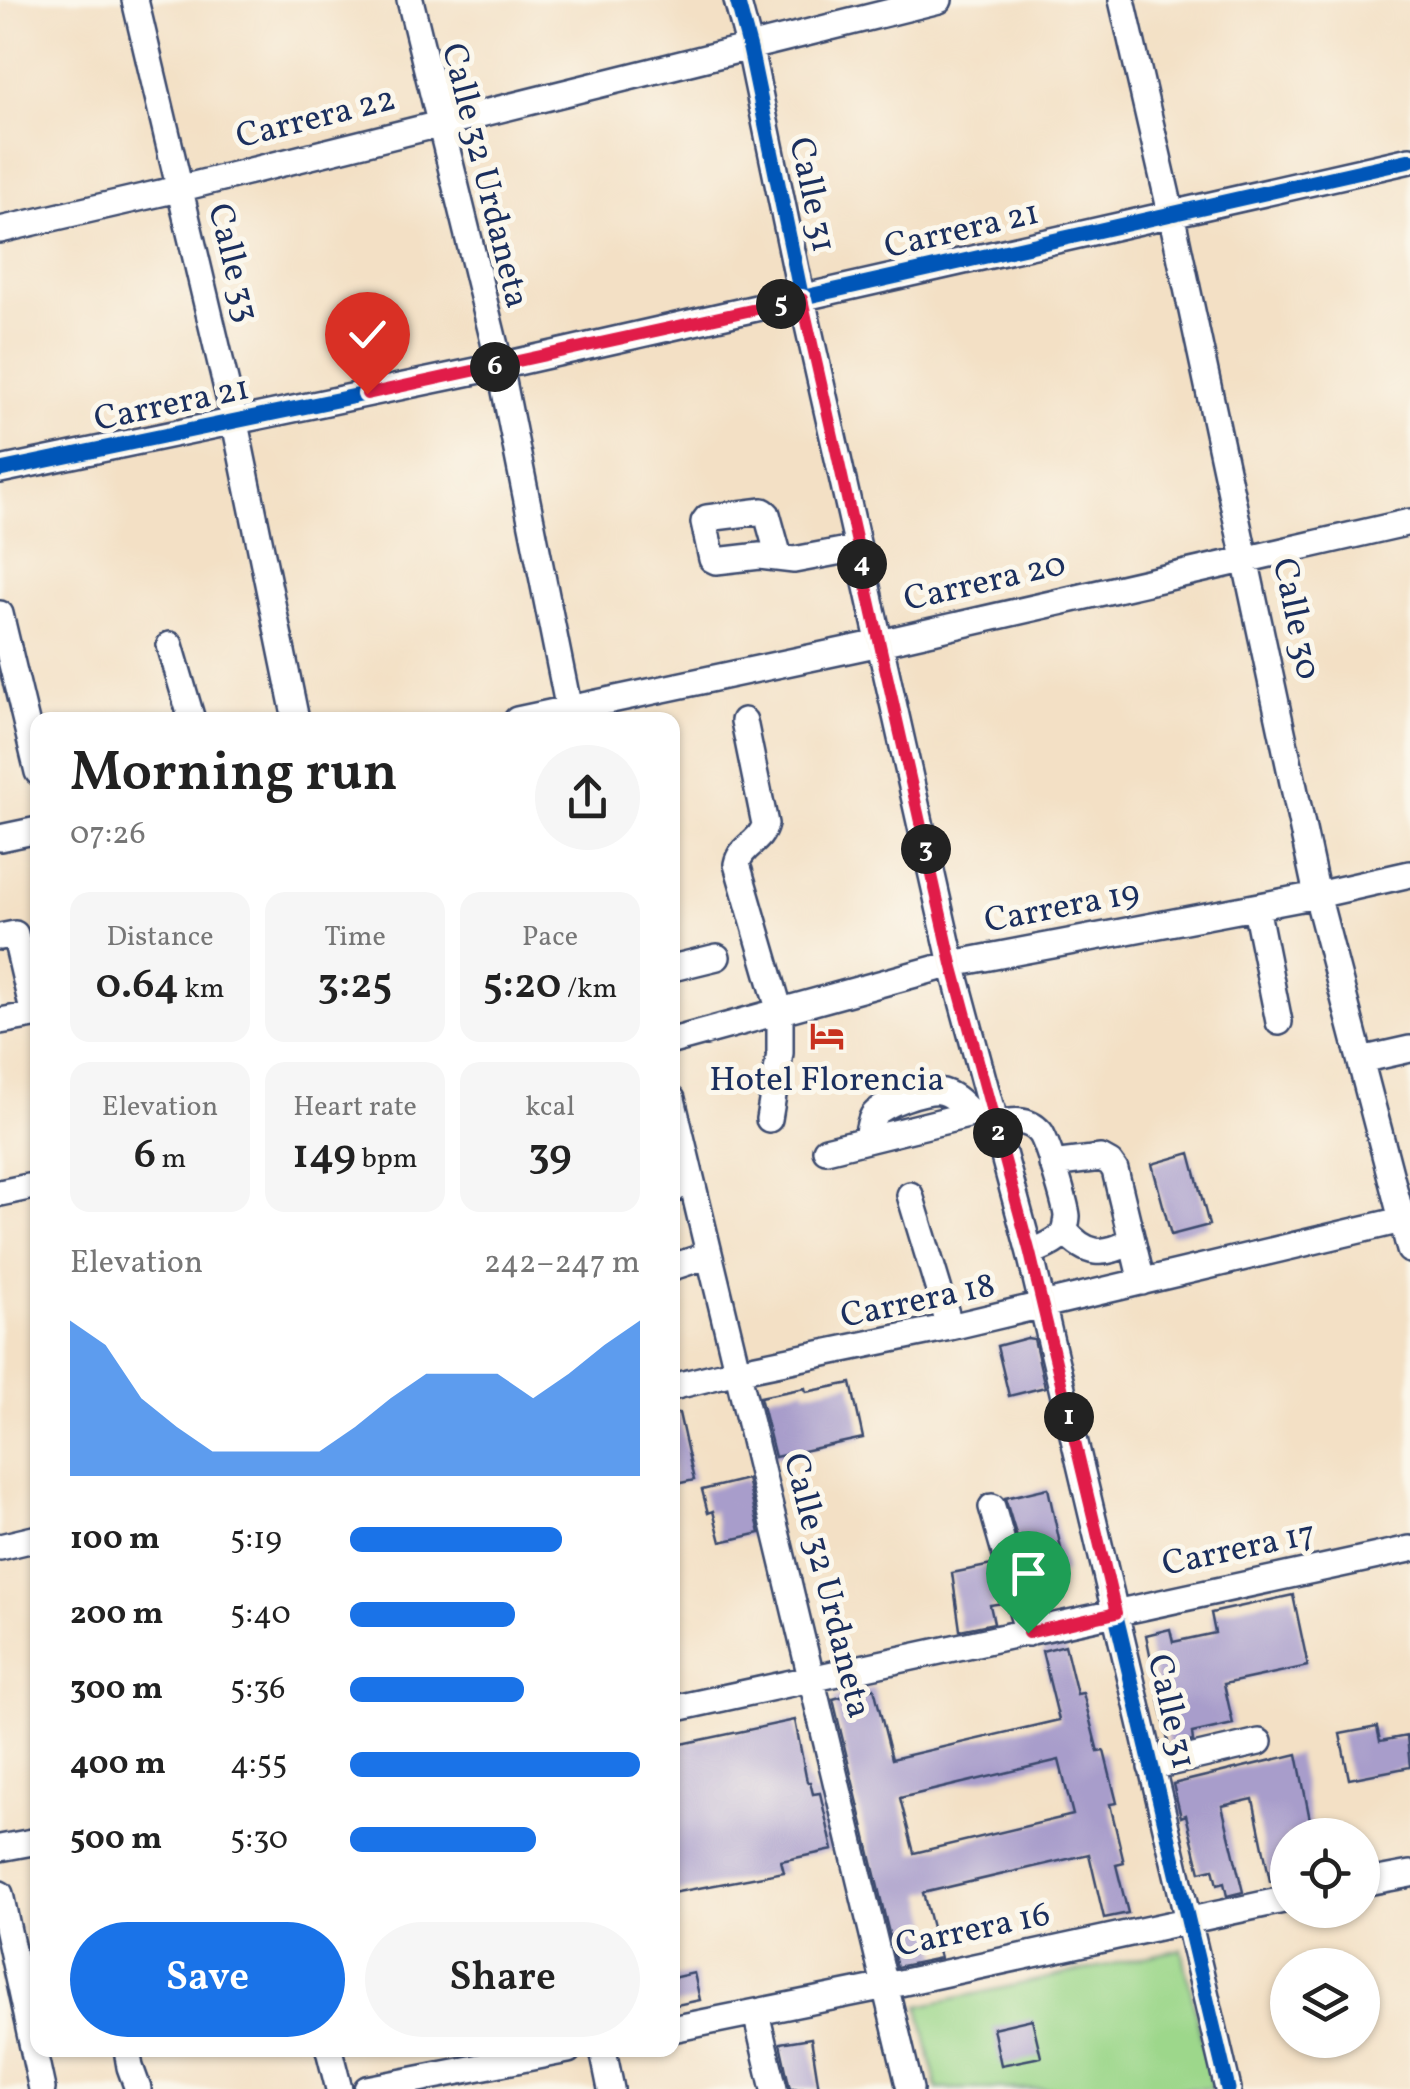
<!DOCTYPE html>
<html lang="en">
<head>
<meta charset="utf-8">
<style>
  :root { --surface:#fff; --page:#f6f6f6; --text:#222; --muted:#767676; --accent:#1a73e8 }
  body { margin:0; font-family:Vollkorn,serif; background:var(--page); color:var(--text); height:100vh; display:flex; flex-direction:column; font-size:38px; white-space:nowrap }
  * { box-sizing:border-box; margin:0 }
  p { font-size:32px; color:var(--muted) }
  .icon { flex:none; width:55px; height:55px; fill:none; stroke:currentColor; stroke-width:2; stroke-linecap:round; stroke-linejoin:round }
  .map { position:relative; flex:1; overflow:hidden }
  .sheet { position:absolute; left:30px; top:712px; width:650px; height:1345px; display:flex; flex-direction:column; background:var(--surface); border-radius:20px; box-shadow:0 2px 8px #0004 }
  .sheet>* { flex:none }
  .buttons { position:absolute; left:1270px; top:1818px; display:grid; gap:20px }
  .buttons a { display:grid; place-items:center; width:110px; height:110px; border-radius:50%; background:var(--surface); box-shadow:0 2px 8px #0004; font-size:50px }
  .pin { position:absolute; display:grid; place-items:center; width:85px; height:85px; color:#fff; margin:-102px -42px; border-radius:50% 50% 50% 0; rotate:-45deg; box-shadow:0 0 10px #0007 }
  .pin .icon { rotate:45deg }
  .km { position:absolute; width:50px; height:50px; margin:-25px; border-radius:50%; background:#222; color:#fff; font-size:28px; line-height:50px; text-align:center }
  .round { display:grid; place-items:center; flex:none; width:105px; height:105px; border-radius:52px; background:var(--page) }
  .overview { display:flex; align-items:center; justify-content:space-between; height:170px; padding:0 40px }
  h1 { font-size:55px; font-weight:600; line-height:75px }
  .metrics { display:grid; grid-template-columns:repeat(3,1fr); gap:15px; height:170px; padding:10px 40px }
  .metrics div { display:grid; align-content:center; border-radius:20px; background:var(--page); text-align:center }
  .metrics b { font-size:42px; font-weight:600 }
  .metrics small { font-size:28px; font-weight:400 }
  .metrics p { font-size:28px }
  .chart { height:280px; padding:20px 40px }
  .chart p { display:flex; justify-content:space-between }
  .chart svg { width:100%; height:180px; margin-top:10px; fill:var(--accent); opacity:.7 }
  .cta { display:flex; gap:20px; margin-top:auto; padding:20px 40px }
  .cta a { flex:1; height:115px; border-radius:60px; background:var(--accent); color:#fff; font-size:40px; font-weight:600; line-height:115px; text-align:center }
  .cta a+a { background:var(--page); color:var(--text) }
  ul { padding:0 40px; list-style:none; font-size:32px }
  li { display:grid; grid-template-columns:160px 120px 1fr; align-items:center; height:75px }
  li i { height:25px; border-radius:12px; background:var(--accent) }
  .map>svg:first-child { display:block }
</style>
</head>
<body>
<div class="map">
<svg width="1410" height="2089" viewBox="0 0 1410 2089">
  <rect width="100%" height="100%" fill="#fbf7ec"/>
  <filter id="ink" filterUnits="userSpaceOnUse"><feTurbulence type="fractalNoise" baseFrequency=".01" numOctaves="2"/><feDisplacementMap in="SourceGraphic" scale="20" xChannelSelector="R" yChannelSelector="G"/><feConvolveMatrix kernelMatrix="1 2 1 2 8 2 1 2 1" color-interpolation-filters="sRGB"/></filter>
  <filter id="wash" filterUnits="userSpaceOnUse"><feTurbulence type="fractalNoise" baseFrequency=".0048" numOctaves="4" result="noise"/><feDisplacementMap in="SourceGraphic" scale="40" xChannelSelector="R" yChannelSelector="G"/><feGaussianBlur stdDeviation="2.25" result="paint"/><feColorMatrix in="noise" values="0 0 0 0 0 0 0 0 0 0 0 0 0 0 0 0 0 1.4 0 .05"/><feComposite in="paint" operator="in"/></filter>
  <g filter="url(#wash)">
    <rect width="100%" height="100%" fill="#f3e0c5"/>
    <path fill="#9dd78b" stroke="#5c8374" stroke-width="2.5" d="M1182 1949 1212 2089H937L919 2006Z"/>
    <g id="blocks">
      <path fill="#a89dcb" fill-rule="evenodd" d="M1190 1153 1209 1225 1171 1235 1152 1164Z
        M1027 1338 1034 1339 1045 1387 1009 1396 997 1346Z
        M851 1383 863 1438 775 1457 760 1397 805 1388 806 1392Z
        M679 1413 694 1480 672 1485V1414Z
        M747 1479 760 1533 721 1542 713 1511 708 1513 702 1490Z
        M1048 1488 1066 1572 1030 1580 1005 1498Z
        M992 1565 1003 1603 990 1605 994 1623 960 1630 952 1573Z
        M1293 1595 1308 1666 1224 1684 1233 1724 1192 1733 1193 1741 1169 1746 1146 1635 1170 1629 1173 1642 1215 1633 1211 1613Z
        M1065 1645 1077 1694 1083 1693 1098 1752 1104 1751 1117 1803 1110 1804 1124 1863 1116 1865 1128 1913 1104 1918 1089 1854 923 1893 940 1958 897 1967 833 1699 874 1688 892 1759 1059 1720 1042 1651ZM1059 1760 1073 1815 914 1853 900 1798Z
        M795 1720 807 1782H810L813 1794 820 1793 833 1850 781 1861 784 1872 672 1893V1746Z
        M1377 1727 1380 1741 1407 1736 1410 1767 1349 1779 1340 1734Z
        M1297 1754 1313 1835H1288V1877L1270 1881 1253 1799 1222 1806 1243 1892 1227 1896 1224 1883 1217 1885 1213 1869 1200 1872 1186 1815 1181 1817 1173 1784Z
        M694 1973 700 2000 672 2006V1978Z
        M1032 2019 1041 2057 1001 2065 993 2028Z
        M811 2038 819 2089H790L780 2043Z"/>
    </g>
  </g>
  <g filter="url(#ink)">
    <use href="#blocks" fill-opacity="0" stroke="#3b4a6d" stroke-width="2.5"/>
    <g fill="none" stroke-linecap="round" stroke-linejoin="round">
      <g stroke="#3b4a6d" stroke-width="30">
        <path id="minor" d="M135 0 235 423 296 720
          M410 0 500 366 571 720
          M737 0 750 49 802 299 952 964 1030 1253 1228 2089
          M1122 0 1171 213 1317 895 1410 1250
          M0 230 178 189 939 0
          M0 470 500 366 1410 160
          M779 557 767 514 763 511 707 518 704 522 712 559 716 561 760 556 794 560 858 548
          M0 614 38 772
          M170 645 192 720
          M517 720 880 643 1410 522
          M744 721 765 824C761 843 741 845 737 864L780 1012V1053L769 1119
          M0 838 38 830
          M1256 907 1279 1022
          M0 937 15 934 34 1015 0 1021
          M672 968 717 957
          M672 1041 952 964 1317 895 1410 874
          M1361 1060 1410 1049
          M672 1099 910 2089
          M996 1124C1012 1121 1028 1118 1040 1132 1047 1140 1066 1205 1067 1216 1067 1219 1065 1230 1064 1232 1059 1242 1040 1248 1030 1253
          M867 1139C868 1132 869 1123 873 1116 881 1104 925 1089 939 1091 953 1093 963 1105 972 1114
          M826 1150 992 1109
          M1052 1164 1101 1158 1110 1163 1115 1170 1142 1282
          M672 1188 673 1190
          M0 1193 38 1185
          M910 1195 950 1327
          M1065 1231C1087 1256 1103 1256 1131 1242
          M672 1267 709 1255
          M672 1387 737 1371 950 1327 1410 1218
          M992 1507 1028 1633
          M0 1547 38 1538
          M672 1709 1410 1549
          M1151 1767 1259 1742
          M0 1848 38 1841
          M1362 1883 1410 1874
          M0 1894 42 2089
          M756 2013 774 2089
          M672 2029 886 1986 1288 1899
          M127 2050 130 2067 138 2089
          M329 2050 339 2089
          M603 2050 611 2089
          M367 2089 568 2050"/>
      </g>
      <use href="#minor" stroke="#fff" stroke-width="25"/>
      <g stroke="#fbf7ec" stroke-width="21">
        <path id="cycleway" d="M737 0 750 49 802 299 952 964 1030 1253 1228 2089
          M0 470 500 366 1410 160"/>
      </g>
      <use href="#cycleway" stroke="#0057b8" stroke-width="15"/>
    </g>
  </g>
  <g fill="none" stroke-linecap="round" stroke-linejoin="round" filter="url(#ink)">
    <g stroke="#fff" stroke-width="20">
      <path id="route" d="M367 394 802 299 952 964 1030 1253 1116 1613 1028 1633"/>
    </g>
    <use href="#route" stroke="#e11d48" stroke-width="12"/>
  </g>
  <defs>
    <g id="hotel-bare" transform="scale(2.7)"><path d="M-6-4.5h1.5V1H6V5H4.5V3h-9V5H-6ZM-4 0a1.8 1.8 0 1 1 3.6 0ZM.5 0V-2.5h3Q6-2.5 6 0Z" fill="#c8321e" stroke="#fbf7ec" stroke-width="2.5" paint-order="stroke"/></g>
  </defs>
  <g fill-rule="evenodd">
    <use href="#hotel-bare" x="827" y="1036"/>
  </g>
  <g text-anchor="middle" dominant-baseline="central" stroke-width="10" stroke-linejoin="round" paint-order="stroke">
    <g font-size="35" fill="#1b2f5e" stroke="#fbf7ec">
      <text transform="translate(316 119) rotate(-14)">Carrera 22</text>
      <text transform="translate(484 176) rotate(76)">Calle 32 Urdaneta</text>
      <text transform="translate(811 195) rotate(78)">Calle 31</text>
      <text transform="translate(962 231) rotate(-13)">Carrera 21</text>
      <text transform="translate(232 263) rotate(76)">Calle 33</text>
      <text transform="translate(172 405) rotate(-12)">Carrera 21</text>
      <text transform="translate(985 583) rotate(-13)">Carrera 20</text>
      <text transform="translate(1295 619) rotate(78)">Calle 30</text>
      <text transform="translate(1062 908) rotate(-11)">Carrera 19</text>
      <text transform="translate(918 1302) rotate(-12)">Carrera 18</text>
      <text transform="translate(1239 1550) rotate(-12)">Carrera 17</text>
      <text transform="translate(826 1586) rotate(76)">Calle 32 Urdaneta</text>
      <text transform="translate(1170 1712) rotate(77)">Calle 31</text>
      <text transform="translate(973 1931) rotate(-12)">Carrera 16</text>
    </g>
    <g font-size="35" fill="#1b2f5e" stroke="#fbf7ec">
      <text x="827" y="1081">Hotel Florencia</text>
    </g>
  </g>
</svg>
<div class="buttons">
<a><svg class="icon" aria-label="locate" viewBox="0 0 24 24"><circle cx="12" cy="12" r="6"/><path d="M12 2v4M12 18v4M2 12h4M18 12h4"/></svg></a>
<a><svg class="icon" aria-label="layers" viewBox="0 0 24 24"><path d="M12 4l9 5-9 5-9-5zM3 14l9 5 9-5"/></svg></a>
</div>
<div class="pin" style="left:1028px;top:1633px;background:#1e9e55"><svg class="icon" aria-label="arrive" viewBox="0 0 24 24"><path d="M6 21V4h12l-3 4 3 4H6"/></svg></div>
<div class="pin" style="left:367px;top:394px;background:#d93025"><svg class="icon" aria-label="check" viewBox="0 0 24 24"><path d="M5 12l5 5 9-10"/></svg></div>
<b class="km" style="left:1069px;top:1417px">1</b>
<b class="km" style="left:998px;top:1133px">2</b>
<b class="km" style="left:926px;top:849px">3</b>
<b class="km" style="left:862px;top:564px">4</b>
<b class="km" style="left:781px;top:304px">5</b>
<b class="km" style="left:495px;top:367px">6</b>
<section class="sheet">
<div class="overview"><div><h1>Morning run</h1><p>07:26</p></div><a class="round"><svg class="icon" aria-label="share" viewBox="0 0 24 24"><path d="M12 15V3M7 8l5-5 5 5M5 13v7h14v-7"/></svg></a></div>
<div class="metrics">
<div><p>Distance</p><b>0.64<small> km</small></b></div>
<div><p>Time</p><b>3:25</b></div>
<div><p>Pace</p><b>5:20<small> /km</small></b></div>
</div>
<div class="metrics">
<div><p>Elevation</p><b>6<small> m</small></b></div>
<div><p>Heart rate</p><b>149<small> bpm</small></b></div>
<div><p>kcal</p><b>39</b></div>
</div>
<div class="chart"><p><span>Elevation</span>242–247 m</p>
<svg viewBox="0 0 160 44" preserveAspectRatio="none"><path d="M0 44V6L10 12L20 25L30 32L40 38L50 38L60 38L70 38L80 32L90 25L100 19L110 19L120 19L130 25L140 19L150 12L160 6V44z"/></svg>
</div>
<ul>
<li><b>100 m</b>5:19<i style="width:73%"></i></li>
<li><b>200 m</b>5:40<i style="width:57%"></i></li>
<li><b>300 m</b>5:36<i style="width:60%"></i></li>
<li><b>400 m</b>4:55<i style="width:100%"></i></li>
<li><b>500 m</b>5:30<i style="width:64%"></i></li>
</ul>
<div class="cta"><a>Save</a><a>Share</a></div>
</section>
</div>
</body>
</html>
